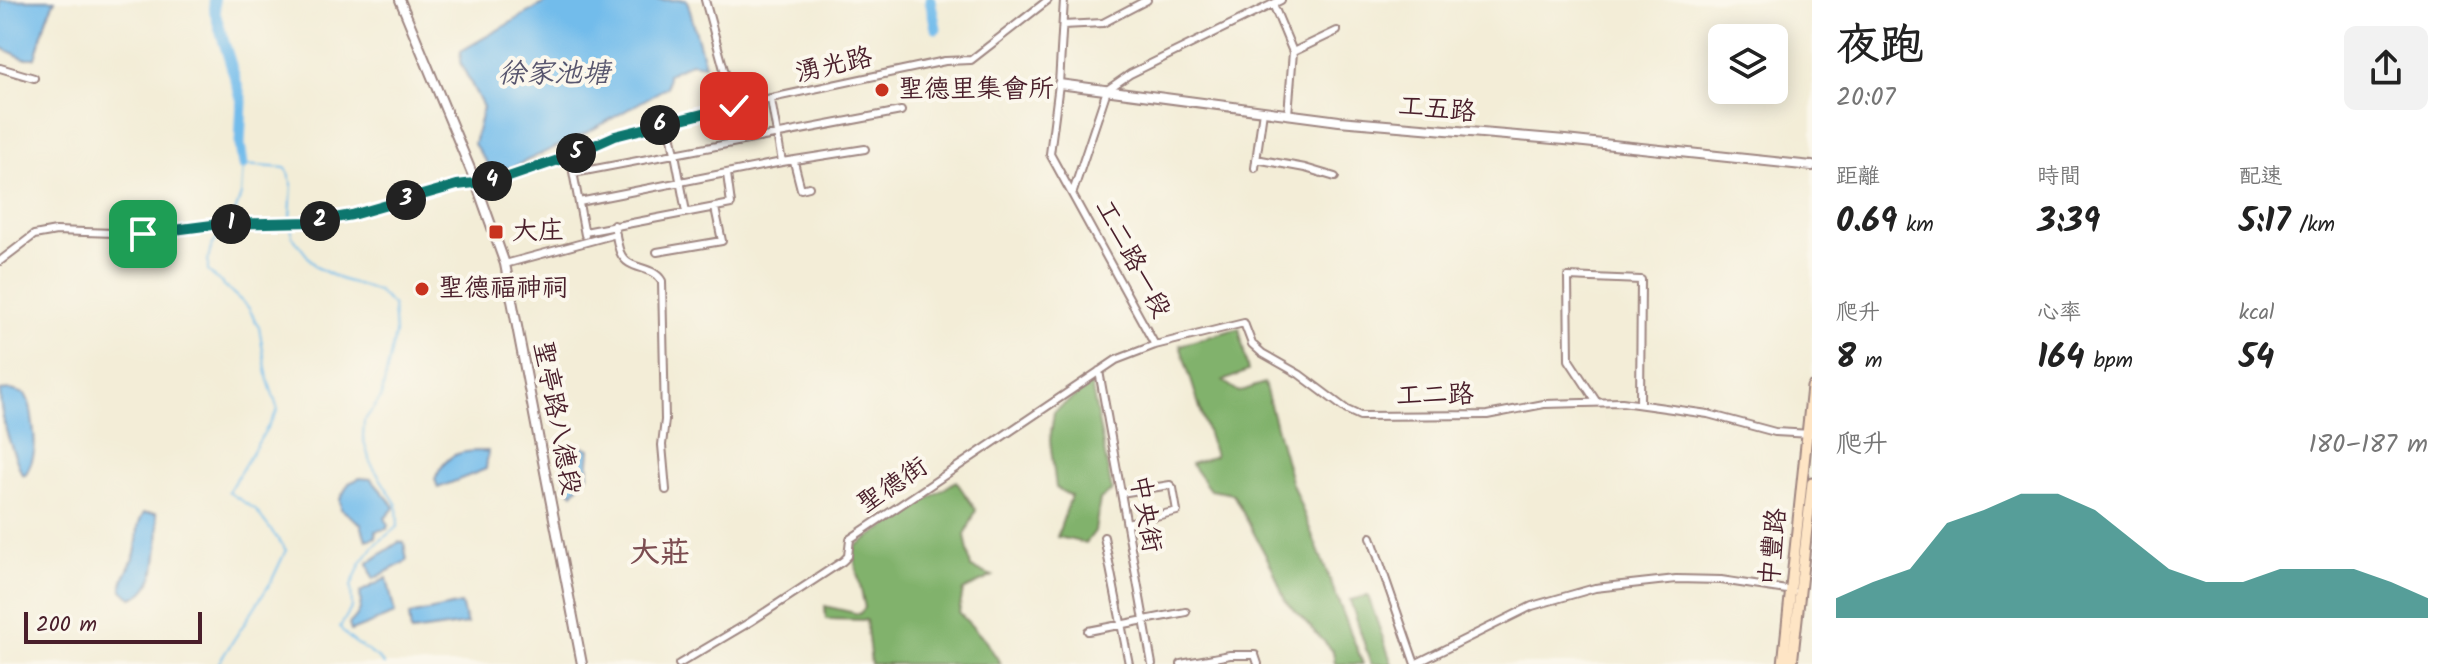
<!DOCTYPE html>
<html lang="zh-TW">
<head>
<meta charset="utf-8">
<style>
  :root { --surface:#fff; --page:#f2f2f2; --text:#222; --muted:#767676; --accent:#0f766e }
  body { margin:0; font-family:Kalam,"LXGW WenKai TC",sans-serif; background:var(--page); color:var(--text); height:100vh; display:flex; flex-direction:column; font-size:30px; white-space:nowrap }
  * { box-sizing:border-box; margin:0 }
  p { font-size:26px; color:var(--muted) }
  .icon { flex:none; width:44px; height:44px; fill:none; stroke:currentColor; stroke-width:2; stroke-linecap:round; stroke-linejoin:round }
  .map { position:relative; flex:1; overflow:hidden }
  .details { display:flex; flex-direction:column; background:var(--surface); width:640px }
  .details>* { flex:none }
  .tools { position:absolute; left:1708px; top:24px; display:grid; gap:16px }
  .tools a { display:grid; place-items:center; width:80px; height:80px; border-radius:12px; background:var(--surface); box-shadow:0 4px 20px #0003; font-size:40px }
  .scale { position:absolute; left:24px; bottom:20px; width:178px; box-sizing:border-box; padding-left:8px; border:4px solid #4a1f2b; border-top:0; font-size:22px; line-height:28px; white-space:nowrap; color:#4a1f2b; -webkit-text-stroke:6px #fbf7ec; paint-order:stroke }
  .pin { position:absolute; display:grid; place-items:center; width:68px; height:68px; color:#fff; margin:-34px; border-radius:16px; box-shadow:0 4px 12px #0006 }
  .km { position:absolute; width:40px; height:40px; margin:-20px; border-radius:50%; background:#222; color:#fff; font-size:22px; line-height:40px; text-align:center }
  .round { display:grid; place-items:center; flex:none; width:84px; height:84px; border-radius:12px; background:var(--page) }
  .headline { display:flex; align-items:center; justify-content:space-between; height:136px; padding:0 24px }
  h1 { font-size:44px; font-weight:700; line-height:60px }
  .stats { display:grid; grid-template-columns:repeat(3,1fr); gap:12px; height:136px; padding:8px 24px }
  .stats div { display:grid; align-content:center }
  .stats b { font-size:34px; font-weight:700 }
  .stats small { font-size:22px; font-weight:400 }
  .stats p { font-size:22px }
  .chart { height:224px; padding:16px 24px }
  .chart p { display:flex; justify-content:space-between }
  .chart svg { width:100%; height:144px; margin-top:8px; fill:var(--accent); opacity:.7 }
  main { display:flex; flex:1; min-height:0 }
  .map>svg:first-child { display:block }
</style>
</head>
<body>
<main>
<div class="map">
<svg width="1812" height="664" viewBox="0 0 1812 664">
  <rect width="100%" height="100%" fill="#fbf7ec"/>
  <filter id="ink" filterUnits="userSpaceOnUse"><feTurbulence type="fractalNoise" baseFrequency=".0125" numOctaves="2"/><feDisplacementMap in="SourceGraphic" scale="16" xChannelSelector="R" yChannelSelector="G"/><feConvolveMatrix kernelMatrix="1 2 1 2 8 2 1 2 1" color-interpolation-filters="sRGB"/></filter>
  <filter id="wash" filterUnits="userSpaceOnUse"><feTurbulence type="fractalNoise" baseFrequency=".006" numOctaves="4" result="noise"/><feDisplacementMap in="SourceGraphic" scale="32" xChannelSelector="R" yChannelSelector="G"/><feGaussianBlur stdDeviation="1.8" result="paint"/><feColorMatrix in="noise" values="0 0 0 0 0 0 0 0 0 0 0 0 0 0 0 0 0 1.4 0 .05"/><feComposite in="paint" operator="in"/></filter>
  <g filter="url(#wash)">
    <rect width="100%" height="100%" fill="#f3edd7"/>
    <path fill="#81b26c" stroke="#66684c" stroke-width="2" d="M1239 328 1248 371 1223 381 1239 392 1264 383 1291 481 1363 664H1335L1333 651 1285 600 1272 567 1233 494 1210 490 1191 464 1215 456 1180 345Z
      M1091 384 1112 491 1100 499 1095 531 1086 543 1057 537 1071 496 1056 488 1050 440 1054 412Z
      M956 481 976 510 965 535 971 568 993 576 963 590 959 613 984 639 1001 664H871L866 620 826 619 825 606 859 614 865 608 853 554 856 546Z
      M1368 596 1392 664H1371L1350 600Z"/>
    <path fill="#72bceb" stroke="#5e6e8b" stroke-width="2" d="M0 0H55L47 17 35 58H23L0 47Z
      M550 0H687L705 65 691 63 668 74 667 87 588 132 511 168 489 166 474 144 483 107 460 62 461 51Z
      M11 390 25 394C32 406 31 412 33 425 36 444 36 457 25 475L22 474C11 447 0 420 0 391Z
      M584 447 590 449 588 475 573 493 565 484 570 469V452L576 448Z
      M488 451 486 469 438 488 435 479C448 451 460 451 488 451Z
      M360 478 371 479 395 507 385 518 388 524 387 529 375 531 376 537 366 540 361 524 341 509 340 499 349 483Z
      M144 513H156C161 530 158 578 144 591 141 595 136 596 132 598L122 590C121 577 132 566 135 553 139 539 135 525 144 513Z
      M399 542H404L407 561 373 579 368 563Z
      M387 578 395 614 351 631 349 624C361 613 362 607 360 592Z
      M461 604 467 624 411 632 409 615Z"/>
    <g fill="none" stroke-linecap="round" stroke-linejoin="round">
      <path stroke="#72bceb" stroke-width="2" d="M232 221 241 195 243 165 286 168 292 184 290 219
        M291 225 292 236 316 267 340 279 378 291 393 306 395 334 381 398 364 421 363 437 370 462 397 505 398 526 375 545 361 563 351 586 352 607 340 627C349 643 372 651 384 664
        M218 664 271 582 286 550 255 509 228 492 278 410 268 380 259 327 248 307 208 271C207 250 213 241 228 226"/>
      <path stroke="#72bceb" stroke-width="11" d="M214 0 215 13 242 101 240 144 243 165
        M930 0 936 28"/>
    </g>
  </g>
  <g filter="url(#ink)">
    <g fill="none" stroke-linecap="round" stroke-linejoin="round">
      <g stroke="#9e8681" stroke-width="10">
        <path id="minor" d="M705 0 734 106
          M1064 0 1059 84 1050 154 1155 345
          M1273 4 1293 52 1288 114
          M1063 25 1103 23 1147 0
          M1293 52 1337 31
          M0 68 34 78
          M771 100 782 162
          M669 122 686 212
          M570 156 585 235
          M1256 159 1305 168 1335 177
          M794 162 801 189 809 187
          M1255 168 1263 111
          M574 173 901 111
          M1073 192 1107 90 1130 74 1281 0
          M579 202 782 162 865 149
          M614 225C616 234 617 244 620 252 628 272 652 264 662 281L665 420 662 445 666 490
          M585 232 731 204 727 174
          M657 252 722 241 715 208
          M0 261 34 235 56 231 143 234 220 224 311 222 352 215 457 185 500 180 570 156 615 136 734 106 945 61 971 60 1048 0
          M505 264 616 234
          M1099 371 1152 664
          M1596 401 1569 360 1568 277 1641 280 1640 404
          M1121 493 1170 485 1173 488 1177 511 1127 523
          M1104 537 1129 664
          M1371 537 1415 664 1532 606 1595 588 1676 579 1721 580 1793 591
          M1088 631 1186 612
          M679 664 750 622 843 561 848 556 850 539 1116 360 1155 345 1244 323 1252 344 1262 353 1299 374 1347 410 1360 416 1487 415 1544 404 1622 402 1708 414 1775 432 1812 434
          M1181 664 1230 655H1255L1258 664"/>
      </g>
      <g stroke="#9e8681" stroke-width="12">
        <path id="tertiary" d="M400 0 476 183 505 264 582 664
          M1059 84 1339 121 1565 140 1812 166"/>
      </g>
      <g stroke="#9e8681" stroke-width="13">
        <path id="secondary" d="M1783 664 1812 387
          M1792 664 1812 483"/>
      </g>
      <use href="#minor" stroke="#fff" stroke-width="6"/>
      <use href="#tertiary" stroke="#fff" stroke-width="8"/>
      <use href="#secondary" stroke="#fee5c5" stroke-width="9"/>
    </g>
  </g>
  <g fill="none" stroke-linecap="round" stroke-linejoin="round" filter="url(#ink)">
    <g stroke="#fff" stroke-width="16">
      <path id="route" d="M143 234 220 224 311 222 352 215 457 185 500 180 570 156 615 136 734 106"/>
    </g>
    <use href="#route" stroke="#0f766e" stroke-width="10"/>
  </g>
  <g fill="#c8321e" stroke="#fbf7ec" stroke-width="3">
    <circle cx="882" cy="90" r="8"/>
    <rect x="488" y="224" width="16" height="16" rx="4"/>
    <circle cx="422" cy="289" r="8"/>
  </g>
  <g text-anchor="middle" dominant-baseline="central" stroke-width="8" stroke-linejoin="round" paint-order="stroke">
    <g font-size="26" fill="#4a1f2b" stroke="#fbf7ec">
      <text transform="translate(834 66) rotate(-13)">湧光路</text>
      <text transform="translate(1437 110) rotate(5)">工五路</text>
      <text transform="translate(1132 259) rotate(62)">工二路一段</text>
      <text transform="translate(1435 396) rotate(-1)">工二路</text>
      <text transform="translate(556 418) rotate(79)">聖亭路八德段</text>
      <text transform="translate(893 486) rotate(-34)">聖德街</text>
      <text transform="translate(1145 514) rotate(80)">中央街</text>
      <text transform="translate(1774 547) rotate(-84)">中豐路</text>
    </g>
    <g font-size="26" fill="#4a1f2b" stroke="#fbf7ec" text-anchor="start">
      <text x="898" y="90">聖德里集會所</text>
      <text x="512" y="232">大庄</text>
      <text x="438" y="289">聖德福神祠</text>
    </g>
    <g font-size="28" font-style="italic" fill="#58566e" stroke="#fbf7ec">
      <text x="554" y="74">徐家池塘</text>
    </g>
    <g font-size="30" font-weight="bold" fill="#7c4d51" stroke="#fbf7ec">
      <text x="660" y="554">大莊</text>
    </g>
  </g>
</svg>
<div class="tools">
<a><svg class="icon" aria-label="layers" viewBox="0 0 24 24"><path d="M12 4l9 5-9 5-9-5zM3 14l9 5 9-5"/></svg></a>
</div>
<div class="scale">200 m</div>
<div class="pin" style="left:143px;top:234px;background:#1e9e55"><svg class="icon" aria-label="arrive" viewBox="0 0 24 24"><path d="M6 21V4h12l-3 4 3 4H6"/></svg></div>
<div class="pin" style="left:734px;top:106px;background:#d93025"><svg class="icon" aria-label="check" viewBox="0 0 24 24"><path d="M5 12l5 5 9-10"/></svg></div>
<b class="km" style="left:231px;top:224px">1</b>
<b class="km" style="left:320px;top:221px">2</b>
<b class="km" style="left:406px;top:200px">3</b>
<b class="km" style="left:492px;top:181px">4</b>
<b class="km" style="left:576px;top:153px">5</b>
<b class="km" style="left:660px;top:125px">6</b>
</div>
<section class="details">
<div class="headline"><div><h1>夜跑</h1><p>20:07</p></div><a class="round"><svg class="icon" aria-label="share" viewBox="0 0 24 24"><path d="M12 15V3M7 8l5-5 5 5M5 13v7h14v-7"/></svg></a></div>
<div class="stats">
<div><p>距離</p><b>0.69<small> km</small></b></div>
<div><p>時間</p><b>3:39</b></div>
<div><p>配速</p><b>5:17<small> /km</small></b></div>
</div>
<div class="stats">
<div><p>爬升</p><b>8<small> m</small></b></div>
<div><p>心率</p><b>164<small> bpm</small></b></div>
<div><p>kcal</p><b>54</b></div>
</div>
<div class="chart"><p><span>爬升</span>180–187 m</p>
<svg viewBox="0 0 160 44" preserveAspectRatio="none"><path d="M0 44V38L10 33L20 29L30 15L40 11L50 6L60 6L70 11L80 20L90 29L100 33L110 33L120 29L130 29L140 29L150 33L160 38V44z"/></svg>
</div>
</section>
</main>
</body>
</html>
